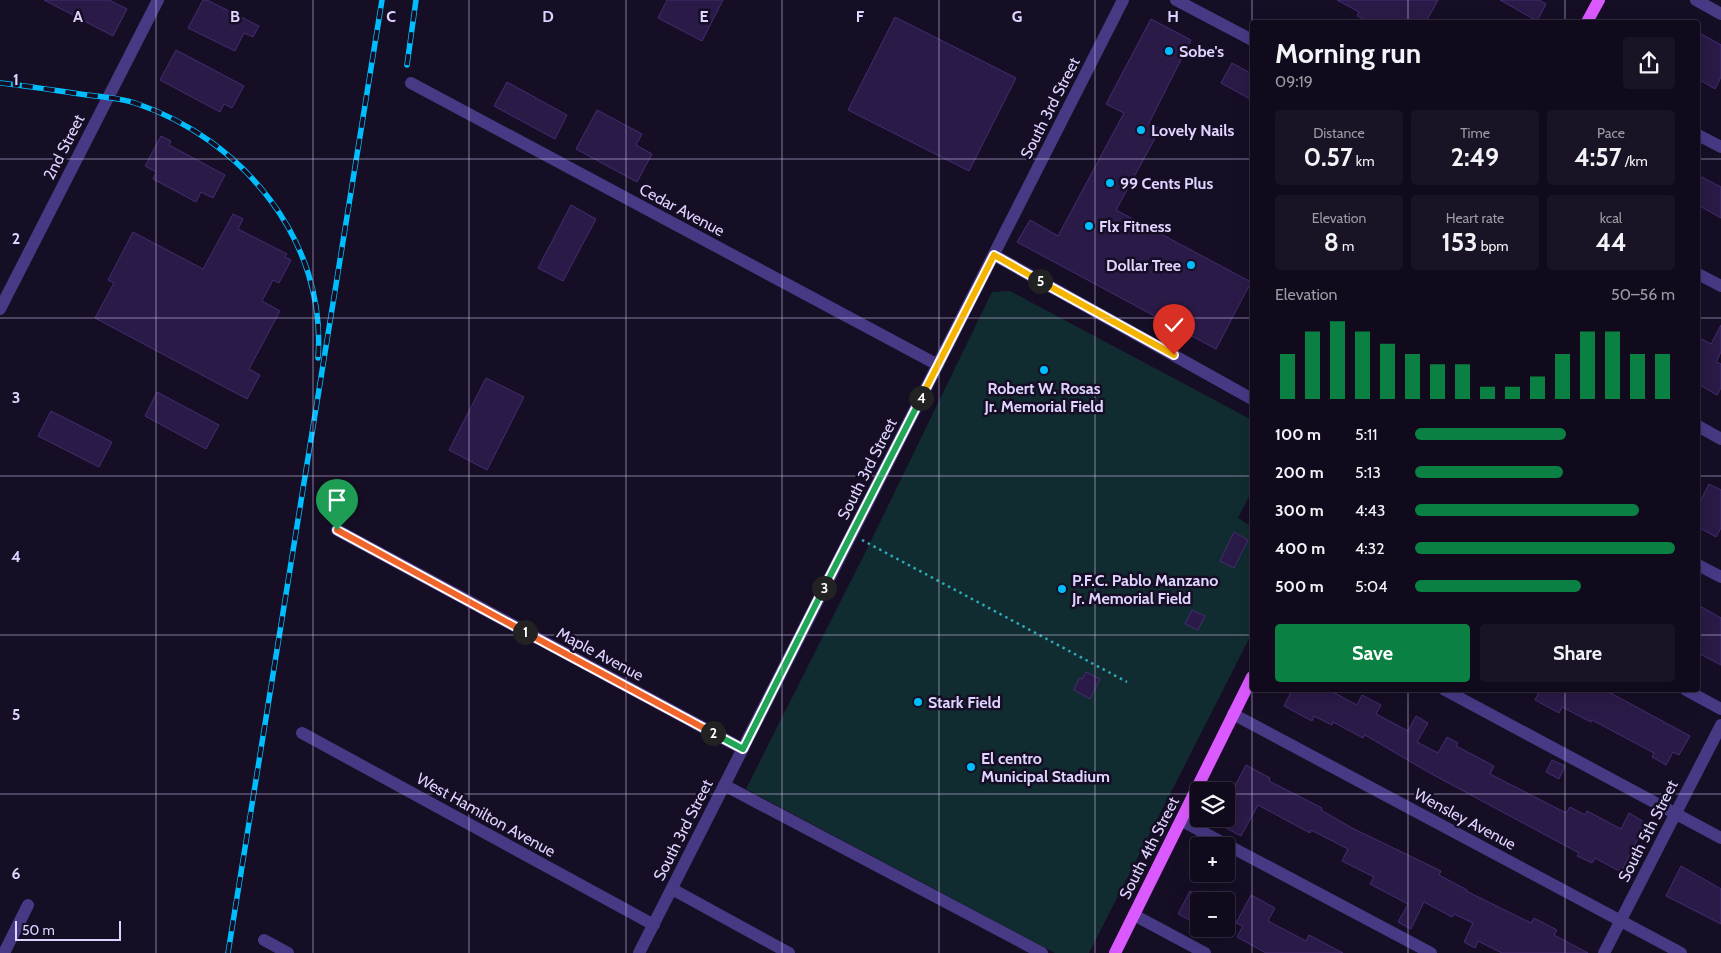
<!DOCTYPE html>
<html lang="en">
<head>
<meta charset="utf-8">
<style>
  :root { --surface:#100a1c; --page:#191325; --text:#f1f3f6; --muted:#9c9aa3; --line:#302b3b; --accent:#0b8043 }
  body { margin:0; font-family:Cabin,sans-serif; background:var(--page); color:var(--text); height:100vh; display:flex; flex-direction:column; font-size:19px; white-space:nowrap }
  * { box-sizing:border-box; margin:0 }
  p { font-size:16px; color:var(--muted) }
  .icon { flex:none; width:28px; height:28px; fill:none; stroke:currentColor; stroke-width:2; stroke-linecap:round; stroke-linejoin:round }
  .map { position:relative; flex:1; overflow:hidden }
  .details { position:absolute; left:1250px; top:20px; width:450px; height:672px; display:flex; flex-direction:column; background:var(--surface); border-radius:5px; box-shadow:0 5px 20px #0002,0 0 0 1px var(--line) }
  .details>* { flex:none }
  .buttons { position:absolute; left:1190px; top:782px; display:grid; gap:10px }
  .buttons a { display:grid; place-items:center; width:45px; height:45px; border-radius:5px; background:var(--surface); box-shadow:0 5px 20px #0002,0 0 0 1px var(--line); font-size:25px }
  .scale { position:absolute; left:15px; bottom:12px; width:106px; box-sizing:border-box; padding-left:5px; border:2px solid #dfd3ff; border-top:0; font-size:14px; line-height:18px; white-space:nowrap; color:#dfd3ff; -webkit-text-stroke:4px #160e25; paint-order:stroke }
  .pin { position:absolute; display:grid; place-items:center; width:42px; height:42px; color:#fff; margin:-51px -21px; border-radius:50% 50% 50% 0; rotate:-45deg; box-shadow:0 0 5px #0007 }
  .pin .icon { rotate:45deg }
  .km { position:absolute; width:25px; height:25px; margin:-12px; border-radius:50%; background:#222; color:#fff; font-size:14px; line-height:25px; text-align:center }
  .round { display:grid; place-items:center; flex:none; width:52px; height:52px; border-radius:5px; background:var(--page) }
  .overview { display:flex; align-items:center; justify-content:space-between; height:85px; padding:0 25px }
  h1 { font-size:28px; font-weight:700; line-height:38px }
  .stats { display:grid; grid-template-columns:repeat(3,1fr); gap:8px; height:85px; padding:5px 25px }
  .stats div { display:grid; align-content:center; border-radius:5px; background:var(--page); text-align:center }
  .stats b { font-size:25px; font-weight:700 }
  .stats small { font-size:14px; font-weight:400 }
  .stats p { font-size:14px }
  .chart { height:140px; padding:10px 25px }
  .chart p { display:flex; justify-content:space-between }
  .chart svg { width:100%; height:90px; margin-top:5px; stroke:var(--accent); stroke-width:6 }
  .primary-button { display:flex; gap:10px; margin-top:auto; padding:10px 25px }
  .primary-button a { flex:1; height:58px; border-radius:5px; background:var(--accent); color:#fff; font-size:20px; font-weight:700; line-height:58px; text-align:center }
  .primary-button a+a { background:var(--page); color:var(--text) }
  ul { padding:0 25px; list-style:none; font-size:16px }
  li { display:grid; grid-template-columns:80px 60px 1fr; align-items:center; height:38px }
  li i { height:12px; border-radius:6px; background:var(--accent) }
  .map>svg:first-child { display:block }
</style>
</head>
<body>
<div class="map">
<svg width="1721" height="953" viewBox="0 0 1721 953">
  <rect width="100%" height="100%" fill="#160e25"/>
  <path fill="#112c30" d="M1010 291 1252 420V491L1238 518 1252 527V633L1089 953H1055L746 789 867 549 992 292Z"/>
  <path fill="#2a1a47" stroke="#452c73" d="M44 0H109L127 9 113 36Z
    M203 0H207L259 26 253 37 244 33 235 51 188 28Z
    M667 0H723L702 41 658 18Z
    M1337 0H1438L1426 22H1370L1357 16 1359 12Z
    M1500 0H1540L1546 4 1537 21Z
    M895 17 1016 78 969 171 848 110Z
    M1151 19 1191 40 1149 123 1160 129 1116 210 1251 282 1216 349 1017 242 1030 220 1058 236 1124 113 1106 104Z
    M1698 32 1721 45V77L1715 89 1698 79Z
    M176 50 244 86 232 108 224 104 220 112 160 80Z
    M1232 63 1252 74V100L1221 83Z
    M507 82 567 115 555 139 494 106Z
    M597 110 642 134 636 145 652 154 637 182 576 149Z
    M161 136 171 141 169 145 225 175 213 198 201 192 196 202 153 179 156 172 145 166Z
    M1698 175 1721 187V218L1698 205Z
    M571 205 596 219 563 281 538 268Z
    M233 214 243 219 238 229 287 254 285 257 291 260 279 283 273 280 262 301 280 311 249 369 260 375 247 399 95 318 114 283 108 280 133 232 203 269Z
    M1721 325V352L1716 362 1721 364V388L1717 395 1698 384V337L1711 344Z
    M486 378 524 397 487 470 449 450Z
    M157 392 219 425 206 449 145 416Z
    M51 411 112 442 99 467 38 436Z
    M1709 484 1721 490V528L1716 537 1698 527V506Z
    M1234 532 1248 540 1234 568 1220 561Z
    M1698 605 1721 618V665L1698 653Z
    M1192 610 1205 616 1198 630 1185 624Z
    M1086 672 1100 679 1090 699 1074 690 1079 678 1082 679Z
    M1292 690H1329L1357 705 1362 695 1381 705 1376 714 1408 731 1416 716 1428 723 1417 742 1438 753 1447 737 1458 743 1456 746 1494 766 1490 774 1566 813 1570 807 1585 815 1587 811 1621 829 1629 813 1646 823 1621 872 1595 858 1592 863 1577 856 1579 853 1428 772 1365 735 1363 738 1333 722 1332 725 1314 716 1312 721 1284 706Z
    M1540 690H1605L1690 736 1679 755 1673 752 1666 765 1652 757 1654 753 1592 720 1591 722 1562 707 1559 713 1535 700Z
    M1552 760 1565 766 1559 779 1546 772Z
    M1246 765 1270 778 1269 781 1322 808 1321 810 1352 828 1441 871 1439 875 1467 890 1466 891 1531 923 1534 918 1557 930 1554 935 1588 953H1502L1478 941 1475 948 1464 942 1473 923 1454 914 1452 917 1424 902 1411 929 1398 922 1408 904 1370 884 1374 877 1342 861 1348 849 1311 830 1310 833 1258 805 1241 836 1209 819H1226V809L1233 797 1230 795Z
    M1681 866 1721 889V924L1666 896Z
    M1190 891 1199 896V925L1178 914Z
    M1251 895 1275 908 1268 921 1306 941 1309 935 1343 953H1266L1237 937 1243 926 1236 923Z"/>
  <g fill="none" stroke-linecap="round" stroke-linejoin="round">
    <path stroke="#2dabb9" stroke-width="2.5" stroke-dasharray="2.5 4" stroke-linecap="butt" d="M862 540 1127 682"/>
    <path stroke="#483985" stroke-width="12" d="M1176 0 1252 40
      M1696 0 1721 14
      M411 83 938 365
      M1698 135 1721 147
      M994 255 1252 399
      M1698 274 1721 286
      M0 309 158 0
      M1698 426 1721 439
      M337 530 743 749
      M1698 565 1721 577
      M1445 690 1721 838
      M1686 690 1721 709
      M1233 714 1681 953
      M302 733 654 925
      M724 785 1042 953
      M1182 821 1431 953
      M672 889 789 953
      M1134 915 1205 953
      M264 940 288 953
      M4 953 28 905
      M639 953 1123 0
      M1604 953 1721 725"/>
    <path stroke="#db5aff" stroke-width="12" d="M1587 22 1599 0
      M1115 953 1252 677"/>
    <g stroke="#00bdfe" stroke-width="5.5">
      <path id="rail" d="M407 65 416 0
        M0 83C29 86 58 91 87 95 102 97 120 98 135 103 243 139 327 241 318 358
        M228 953 382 0"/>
    </g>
    <use href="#rail" stroke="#160e25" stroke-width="4" stroke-dasharray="11" stroke-linecap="butt"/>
  </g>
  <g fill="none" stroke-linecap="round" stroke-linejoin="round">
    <g stroke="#fff" stroke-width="10">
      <path id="split-1" d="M337 530 525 632"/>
    </g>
    <g stroke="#fff" stroke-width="10">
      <path id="split-2" d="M525 632 713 733"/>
    </g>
    <g stroke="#fff" stroke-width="10">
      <path id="split-3" d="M713 733 743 749 824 588"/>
    </g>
    <g stroke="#fff" stroke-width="10">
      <path id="split-4" d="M824 588 921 398"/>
    </g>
    <g stroke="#fff" stroke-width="10">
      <path id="split-5" d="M921 398 994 255 1040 281"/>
    </g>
    <g stroke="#fff" stroke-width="10">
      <path id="split-6" d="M1040 281 1174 355"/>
    </g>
    <use href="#split-1" stroke="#f0652b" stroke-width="6"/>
    <use href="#split-2" stroke="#f0652b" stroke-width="6"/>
    <use href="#split-3" stroke="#22a559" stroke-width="6"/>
    <use href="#split-4" stroke="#22a559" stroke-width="6"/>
    <use href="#split-5" stroke="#f5b400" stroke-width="6"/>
    <use href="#split-6" stroke="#f5b400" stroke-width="6"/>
  </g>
  <path fill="none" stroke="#dfd3ff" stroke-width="1" stroke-opacity="0.55" d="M156 0V953M313 0V953M469 0V953M626 0V953M782 0V953M939 0V953M1095 0V953M1252 0V953M1408 0V22M1565 0V22M0 159H1252M1698 159H1721M0 318H1252M1698 318H1721M0 476H1252M1698 476H1721M0 635H1252M1698 635H1721M1408 690V953M1565 690V953M0 794H1199M1226 794H1721"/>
  <g fill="#00bdfe" stroke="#160e25" stroke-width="2">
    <circle cx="1169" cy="51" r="5"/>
    <circle cx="1141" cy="130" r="5"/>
    <circle cx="1110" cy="183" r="5"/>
    <circle cx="1089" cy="226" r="5"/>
    <circle cx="1191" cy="265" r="5"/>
    <circle cx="1044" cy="370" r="5"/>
    <circle cx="1062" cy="589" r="5"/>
    <circle cx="918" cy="702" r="5"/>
    <circle cx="971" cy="767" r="5"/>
  </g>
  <g text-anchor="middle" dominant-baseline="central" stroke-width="5" stroke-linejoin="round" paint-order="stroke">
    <g font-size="16" font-weight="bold" fill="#dfd3ff" stroke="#160e25" text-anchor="start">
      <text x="1179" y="51">Sobe's</text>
      <text x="1151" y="130">Lovely Nails</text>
      <text x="1120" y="183">99 Cents Plus</text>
      <text x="1099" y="226">Flx Fitness</text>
      <text x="1181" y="265" text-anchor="end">Dollar Tree</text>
      <text x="1044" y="388" text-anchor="middle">Robert W. Rosas<tspan x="1044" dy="18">Jr. Memorial Field</tspan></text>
      <text x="1072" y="580">P.F.C. Pablo Manzano<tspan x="1072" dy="18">Jr. Memorial Field</tspan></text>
      <text x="928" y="702">Stark Field</text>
      <text x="981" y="758">El centro<tspan x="981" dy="18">Municipal Stadium</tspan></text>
    </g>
    <g font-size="16" fill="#dfd3ff" stroke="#160e25">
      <text transform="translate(1050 108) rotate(-63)">South 3rd Street</text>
      <text transform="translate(64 147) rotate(-63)">2nd Street</text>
      <text transform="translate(682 210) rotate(28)">Cedar Avenue</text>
      <text transform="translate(867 469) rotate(-63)">South 3rd Street</text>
      <text transform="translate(600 654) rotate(28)">Maple Avenue</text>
      <text transform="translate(486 815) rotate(29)">West Hamilton Avenue</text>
      <text transform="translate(1465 819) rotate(28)">Wensley Avenue</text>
      <text transform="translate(683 830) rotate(-63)">South 3rd Street</text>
      <text transform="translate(1648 831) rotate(-63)">South 5th Street</text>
      <text transform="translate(1149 848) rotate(-63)">South 4th Street</text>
    </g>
  </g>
  <g font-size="16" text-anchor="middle" font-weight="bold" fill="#dfd3ff" stroke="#160e25" stroke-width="5" stroke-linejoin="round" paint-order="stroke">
    <text x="78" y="22">A</text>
    <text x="235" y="22">B</text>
    <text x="391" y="22">C</text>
    <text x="548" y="22">D</text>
    <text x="704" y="22">E</text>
    <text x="860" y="22">F</text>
    <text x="1017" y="22">G</text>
    <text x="1173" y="22">H</text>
    <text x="16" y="85">1</text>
    <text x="16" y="244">2</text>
    <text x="16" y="403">3</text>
    <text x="16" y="562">4</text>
    <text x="16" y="720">5</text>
    <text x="16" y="879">6</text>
  </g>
</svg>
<div class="buttons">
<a><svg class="icon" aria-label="layers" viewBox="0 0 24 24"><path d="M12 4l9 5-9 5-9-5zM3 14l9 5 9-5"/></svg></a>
<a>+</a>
<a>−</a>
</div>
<div class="scale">50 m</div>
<div class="pin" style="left:337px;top:530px;background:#1e9e55"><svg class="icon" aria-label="arrive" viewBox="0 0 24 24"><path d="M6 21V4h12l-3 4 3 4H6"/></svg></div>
<div class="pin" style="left:1174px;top:355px;background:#d93025"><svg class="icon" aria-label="check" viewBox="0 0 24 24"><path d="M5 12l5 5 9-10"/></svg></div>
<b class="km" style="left:525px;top:632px">1</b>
<b class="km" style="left:713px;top:733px">2</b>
<b class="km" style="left:824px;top:588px">3</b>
<b class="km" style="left:921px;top:398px">4</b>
<b class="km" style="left:1040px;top:281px">5</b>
<section class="details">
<div class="overview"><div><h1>Morning run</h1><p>09:19</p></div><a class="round"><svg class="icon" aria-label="share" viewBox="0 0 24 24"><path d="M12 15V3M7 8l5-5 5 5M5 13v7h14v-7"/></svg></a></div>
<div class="stats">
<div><p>Distance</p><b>0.57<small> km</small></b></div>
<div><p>Time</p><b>2:49</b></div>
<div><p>Pace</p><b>4:57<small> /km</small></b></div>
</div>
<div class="stats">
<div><p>Elevation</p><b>8<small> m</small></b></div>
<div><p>Heart rate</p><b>153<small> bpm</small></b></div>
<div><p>kcal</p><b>44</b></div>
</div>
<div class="chart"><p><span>Elevation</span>50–56 m</p>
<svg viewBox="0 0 160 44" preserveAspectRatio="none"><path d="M5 44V22M15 44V11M25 44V6M35 44V11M45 44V17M55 44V22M65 44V27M75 44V27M85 44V38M95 44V38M105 44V33M115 44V22M125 44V11M135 44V11M145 44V22M155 44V22"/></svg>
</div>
<ul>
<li><b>100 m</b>5:11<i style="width:58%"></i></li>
<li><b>200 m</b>5:13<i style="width:57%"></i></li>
<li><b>300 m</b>4:43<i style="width:86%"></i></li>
<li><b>400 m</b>4:32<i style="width:100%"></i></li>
<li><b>500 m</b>5:04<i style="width:64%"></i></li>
</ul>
<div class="primary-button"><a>Save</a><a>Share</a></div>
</section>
</div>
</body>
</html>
